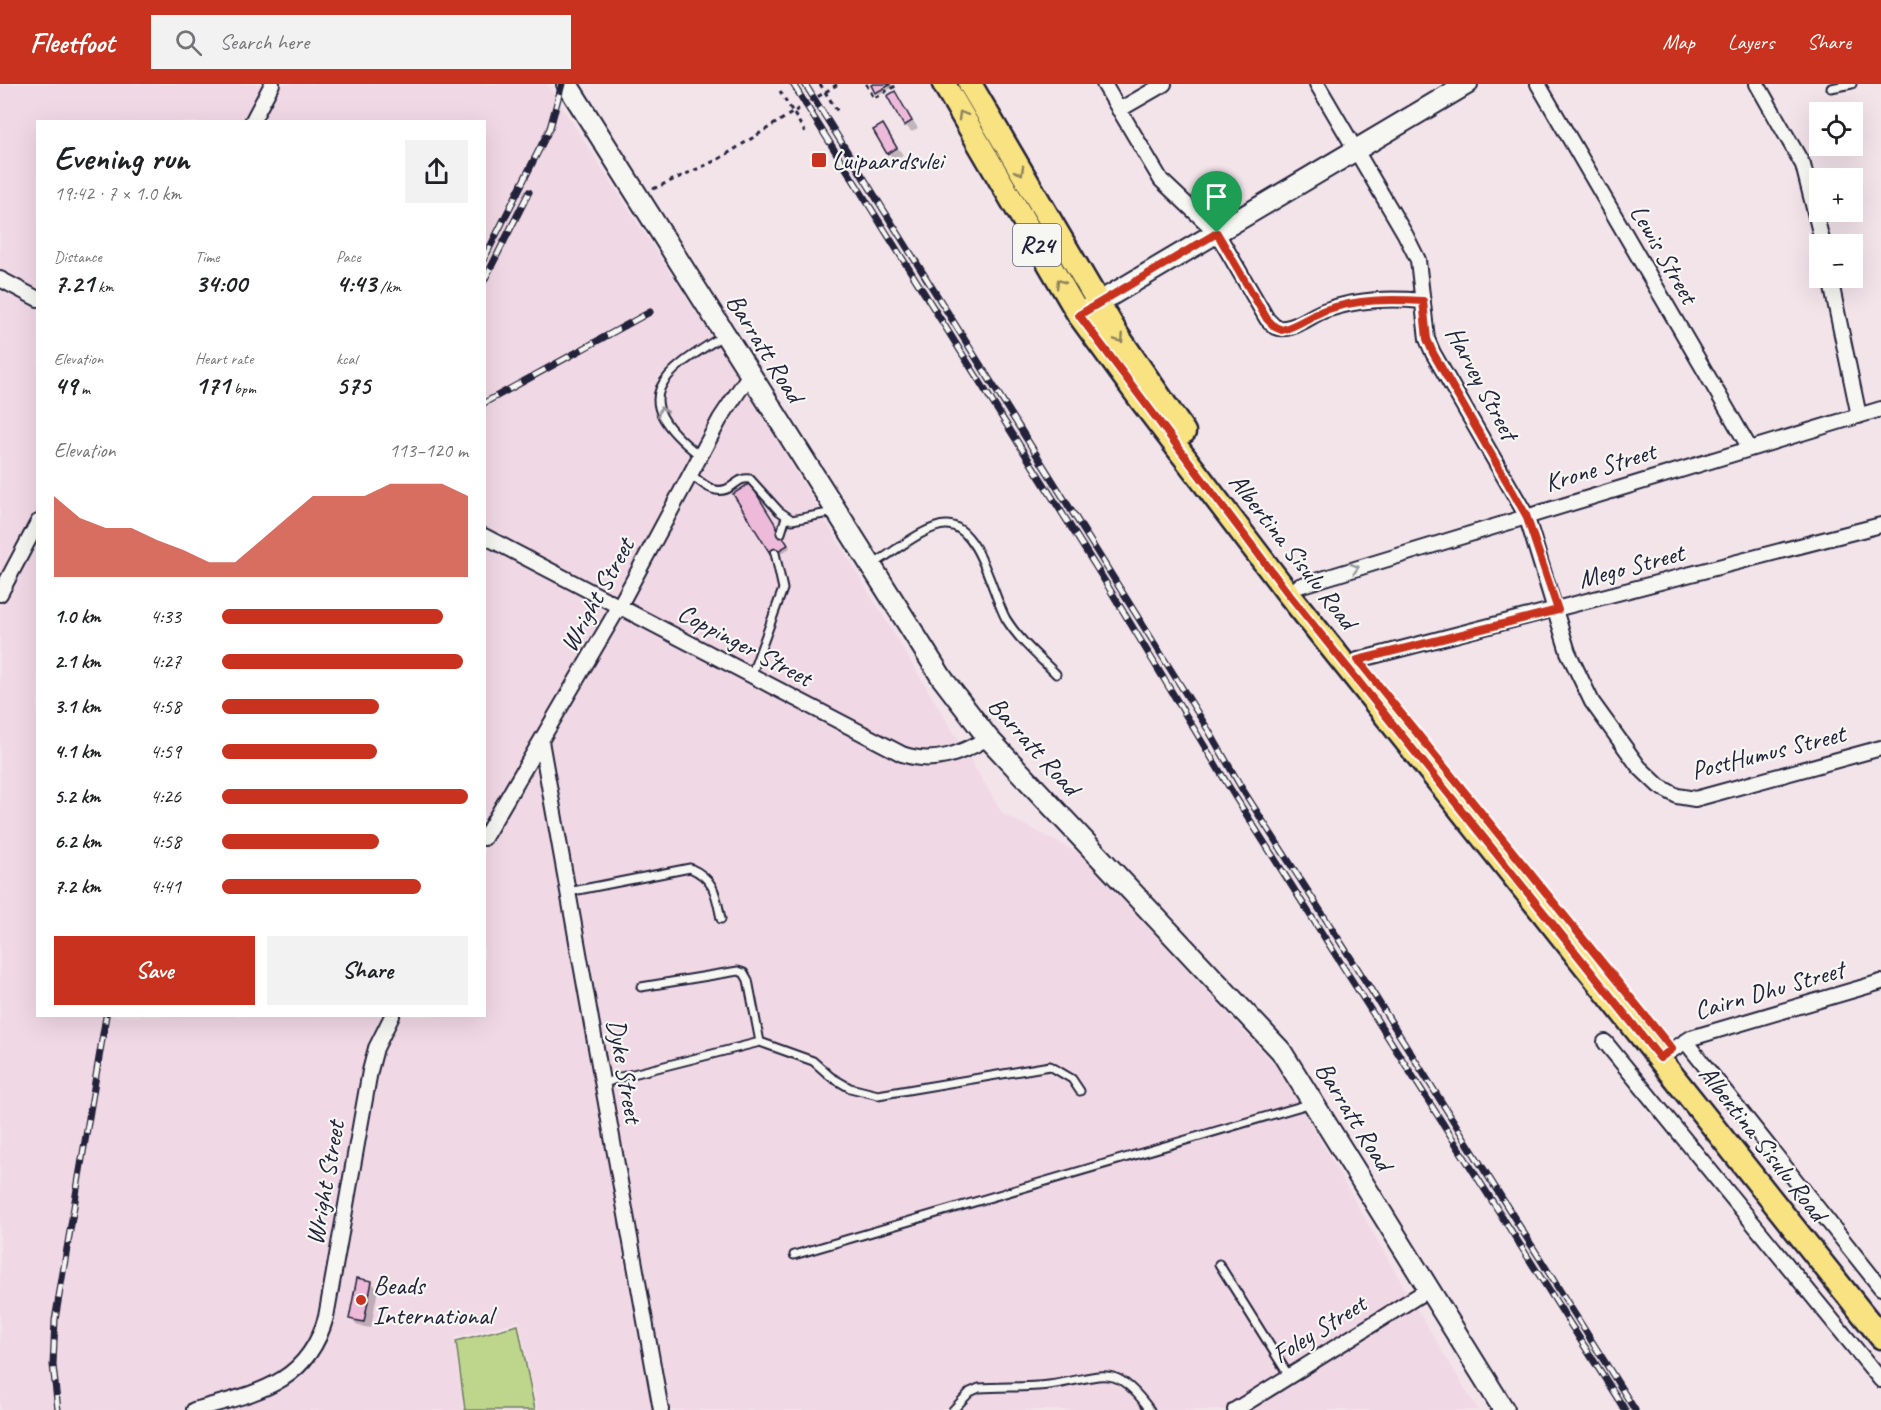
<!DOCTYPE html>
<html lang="en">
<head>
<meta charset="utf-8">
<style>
  :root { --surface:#fff; --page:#f2f2f2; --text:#202124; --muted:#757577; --accent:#c8321e }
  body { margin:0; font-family:Caveat,sans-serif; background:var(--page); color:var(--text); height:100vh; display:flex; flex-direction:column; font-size:22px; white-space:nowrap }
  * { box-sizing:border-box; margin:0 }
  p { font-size:20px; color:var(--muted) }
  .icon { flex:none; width:33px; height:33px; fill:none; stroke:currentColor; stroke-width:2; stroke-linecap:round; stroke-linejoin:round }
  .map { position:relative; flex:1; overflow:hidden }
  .panel { position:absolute; left:36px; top:36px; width:450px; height:897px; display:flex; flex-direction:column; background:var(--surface); border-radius:0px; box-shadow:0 6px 24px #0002 }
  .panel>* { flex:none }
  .tools { position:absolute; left:1809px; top:18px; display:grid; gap:12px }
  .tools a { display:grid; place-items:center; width:54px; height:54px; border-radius:0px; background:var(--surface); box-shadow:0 6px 24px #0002; font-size:30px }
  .pin { position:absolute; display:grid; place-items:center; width:51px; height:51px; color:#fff; margin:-62px -26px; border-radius:50% 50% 50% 0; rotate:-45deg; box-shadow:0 0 6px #0007 }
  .pin .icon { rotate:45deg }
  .round { display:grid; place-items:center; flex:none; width:63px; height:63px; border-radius:0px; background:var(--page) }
  .overview { display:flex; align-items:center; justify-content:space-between; height:102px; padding:0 18px }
  h1 { font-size:33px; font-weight:700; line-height:45px }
  .stats { display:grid; grid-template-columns:repeat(3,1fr); gap:9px; height:102px; padding:6px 18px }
  .stats div { display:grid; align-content:center }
  .stats b { font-size:26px; font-weight:700 }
  .stats small { font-size:16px; font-weight:400 }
  .stats p { font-size:16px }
  .chart { height:168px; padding:12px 18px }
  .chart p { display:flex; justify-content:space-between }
  .chart svg { width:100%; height:108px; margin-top:6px; fill:var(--accent); opacity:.7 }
  .button { display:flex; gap:12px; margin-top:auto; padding:12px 18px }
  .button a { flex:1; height:69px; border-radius:0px; background:var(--accent); color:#fff; font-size:24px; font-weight:700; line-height:69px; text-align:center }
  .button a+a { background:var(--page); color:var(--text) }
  ul { padding:0 18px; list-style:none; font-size:20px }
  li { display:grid; grid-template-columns:96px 72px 1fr; align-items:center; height:45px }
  li i { height:15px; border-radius:8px; background:var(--accent) }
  header { display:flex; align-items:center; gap:36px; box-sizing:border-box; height:84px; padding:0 30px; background:var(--accent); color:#fff }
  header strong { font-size:28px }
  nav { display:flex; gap:33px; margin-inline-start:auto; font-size:21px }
  .search { width:420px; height:54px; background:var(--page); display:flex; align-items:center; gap:15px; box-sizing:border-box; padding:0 21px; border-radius:0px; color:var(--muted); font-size:22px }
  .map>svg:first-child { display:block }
</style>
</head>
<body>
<header>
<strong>Fleetfoot</strong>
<div class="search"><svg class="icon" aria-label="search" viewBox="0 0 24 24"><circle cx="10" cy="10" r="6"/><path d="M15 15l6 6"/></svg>Search here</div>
<nav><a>Map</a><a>Layers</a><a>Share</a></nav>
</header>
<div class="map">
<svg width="1881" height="1326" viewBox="0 0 1881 1326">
  <rect width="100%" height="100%" fill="#f3e4ea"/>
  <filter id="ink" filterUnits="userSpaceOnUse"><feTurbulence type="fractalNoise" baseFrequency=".0167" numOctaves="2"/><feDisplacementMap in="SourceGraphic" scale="12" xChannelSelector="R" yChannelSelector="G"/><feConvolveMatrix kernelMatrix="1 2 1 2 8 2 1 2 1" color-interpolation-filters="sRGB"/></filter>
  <g filter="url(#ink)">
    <path fill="#f1d8e5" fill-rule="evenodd" d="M0 0H547L743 300 1003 730 1079 769 1280 986 1408 1210 1478 1326H538L519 1237 454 1254 463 1326H0ZM38 38H484V932H38Z"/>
    <path fill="#bed68c" stroke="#707c64" stroke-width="1.5" d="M518 1241 535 1326H465L456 1257Z"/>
    <path fill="#0003" d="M871 0H892V4L879 11Z
      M895 9 918 44 912 48 905 41Z
      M883 42 903 71 895 75 888 69Z
      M752 404 790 464 775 473Z
      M371 1198 378 1205 371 1244 358 1242 351 1235Z"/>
    <path fill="#edbbd9" stroke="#22223b" stroke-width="1.5" d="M873 0H889L890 1 875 9 871 1Z
      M895 7 912 37 904 42 887 12Z
      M883 40 897 64 887 70 873 46Z
      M750 399 788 461 771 471 733 410Z
      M357 1194 372 1197 364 1238 349 1235Z"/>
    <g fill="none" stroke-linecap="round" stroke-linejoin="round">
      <g stroke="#22223b" stroke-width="11">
        <path id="lane" d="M1831 4 1852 0
          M699 371C625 313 662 290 724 251
          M689 389C702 399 716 414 732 402 739 397 742 394 750 395L779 427 792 436 834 428
          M781 449 786 433
          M874 480C891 470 927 440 947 441 979 442 992 510 1006 535 1019 556 1038 572 1056 590
          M751 592 783 505 775 469
          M568 808 690 784C715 795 716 811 721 835
          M641 903 738 887 744 889 748 896 760 958
          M603 1000 621 993 760 958 813 977 831 993 850 1004 878 1011 1050 982 1072 995 1080 1007
          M794 1171 1312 1019
          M1219 1180 1289 1292
          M953 1326 970 1308 979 1304C1002 1302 1026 1304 1049 1301 1102 1294 1113 1275 1150 1326"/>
      </g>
      <g stroke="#22223b" stroke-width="18">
        <path id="street" d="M1104 0 1161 96 1217 149 1267 235 1275 243C1292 249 1310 231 1326 226 1359 215 1389 214 1423 217
          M1317 0 1405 150 1418 176 1427 255 1433 269 1526 431 1568 568 1592 618 1639 683 1659 702 1677 712 1695 715 1881 664
          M1538 0 1749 363
          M1757 0 1803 81 1823 160
          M1119 26 1164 0
          M252 38 272 0
          M1830 194 1859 332
          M0 195 38 215
          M484 452 902 670C934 681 960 670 988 654
          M1299 502 1881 325
          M0 510 38 438
          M1347 582 1358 576 1881 441
          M541 657 661 1326
          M484 754 619 523 720 335 750 290
          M1685 957 1881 1204
          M1605 958 1881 1296
          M1660 974 1691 954 1881 898
          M194 1326C254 1309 307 1302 326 1233L370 987 376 964 392 932
          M1235 1326 1429 1205"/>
      </g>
      <g stroke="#22223b" stroke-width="24">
        <path id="secondary" d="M567 0 942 594 988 654 1281 967 1504 1326
          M1086 226 1467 0"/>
      </g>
      <g stroke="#22223b" stroke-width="27">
        <path id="primary" d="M944 0 1079 231 1141 316 1287 508 1881 1253
          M970 0 1118 252 1184 348"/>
      </g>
      <path stroke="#22223b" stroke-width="3" stroke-dasharray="4.5 4.5" stroke-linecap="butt" d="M820 0 838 28
        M866 0 874 14 899 0
        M780 7 805 48
        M653 105 719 75"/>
      <use href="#lane" stroke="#f6f6f2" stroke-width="7"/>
      <use href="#street" stroke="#f6f6f2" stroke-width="14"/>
      <use href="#secondary" stroke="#f6f6f2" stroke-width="20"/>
      <use href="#primary" stroke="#f8e281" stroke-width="22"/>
      <g stroke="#22223b" stroke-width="7">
        <path id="rail" d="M793 0 1106 499 1234 711 1625 1326
          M805 0 1209 647 1241 703 1368 901 1635 1326
          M484 175 550 44 562 0
          M484 197 529 108
          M484 319 650 228
          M58 1326 53 1281 55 1236 106 932"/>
      </g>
      <use href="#rail" stroke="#f6f6f2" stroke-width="4.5" stroke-dasharray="14" stroke-linecap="butt"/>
      <path stroke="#22223b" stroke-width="3" stroke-dasharray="4.5 4.5" stroke-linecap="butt" d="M719 75 838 0"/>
    </g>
    <defs><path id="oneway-chevron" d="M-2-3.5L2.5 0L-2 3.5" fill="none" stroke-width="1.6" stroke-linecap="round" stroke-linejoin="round" transform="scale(1.5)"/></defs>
    <g stroke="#8d825e">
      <use href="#oneway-chevron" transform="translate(962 31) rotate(-120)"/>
      <use href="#oneway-chevron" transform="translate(1020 87) rotate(60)"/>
      <use href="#oneway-chevron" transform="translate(1060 199) rotate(-121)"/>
      <use href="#oneway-chevron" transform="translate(1120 255) rotate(57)"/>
    </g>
    <g stroke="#9797a0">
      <use href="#oneway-chevron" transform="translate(662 327) rotate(-112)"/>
      <use href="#oneway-chevron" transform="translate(1355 484) rotate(-17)"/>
    </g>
  </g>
  <g fill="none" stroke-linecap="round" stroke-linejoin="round" filter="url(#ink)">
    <g stroke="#fff" stroke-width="12">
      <path id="route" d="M1217 149 1267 235 1275 243 1282 246C1297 242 1310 232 1325 226 1358 215 1389 215 1423 217L1427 255 1433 269 1526 431 1558 526 1358 576 1672 965 1660 974 1287 508 1079 231Z"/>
    </g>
    <use href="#route" stroke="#c8321e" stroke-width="8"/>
  </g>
  <g fill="#c8321e" stroke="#f6f6f2" stroke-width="2">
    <rect x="811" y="68" width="16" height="16" rx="3"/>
    <circle cx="361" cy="1216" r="6"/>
  </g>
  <g text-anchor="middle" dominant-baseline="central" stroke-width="4.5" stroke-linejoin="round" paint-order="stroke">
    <rect fill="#f6f6f2" stroke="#626272" stroke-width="1.5" x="1013" y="140" width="48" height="42" rx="4.5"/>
    <g font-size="24" font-weight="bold" fill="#22223b">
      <text x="1037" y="161">R24</text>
    </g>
    <g font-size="26" fill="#22223b" stroke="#f6f6f2" text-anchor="start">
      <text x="832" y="76">Luipaardsvlei</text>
      <text x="373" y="1201">Beads<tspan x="373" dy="30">International</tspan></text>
    </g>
    <g font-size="26" fill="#22223b" stroke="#f6f6f2">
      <text transform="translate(1664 170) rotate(60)">Lewis Street</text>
      <text transform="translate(765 264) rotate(58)">Barratt Road</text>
      <text transform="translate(1482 299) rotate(62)">Harvey Street</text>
      <text transform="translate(1600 383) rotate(-17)">Krone Street</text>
      <text transform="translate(1293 467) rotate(52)">Albertina Sisulu Road</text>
      <text transform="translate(1631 482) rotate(-15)">Mego Street</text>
      <text transform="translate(597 511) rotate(-61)">Wright Street</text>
      <text transform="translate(745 561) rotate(28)">Coppinger Street</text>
      <text transform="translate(1034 662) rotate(48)">Barratt Road</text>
      <text transform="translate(1768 668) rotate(-14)">PostHumus Street</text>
      <text transform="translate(1769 906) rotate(-16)">Cairn Dhu Street</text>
      <text transform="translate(625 987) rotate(80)">Dyke Street</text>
      <text transform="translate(1354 1032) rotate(58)">Barratt Road</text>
      <text transform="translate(1763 1059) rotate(52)">Albertina Sisulu Road</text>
      <text transform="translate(325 1099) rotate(-80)">Wright Street</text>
      <text transform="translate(1319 1245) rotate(-32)">Foley Street</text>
    </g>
  </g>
</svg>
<div class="tools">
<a><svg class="icon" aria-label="locate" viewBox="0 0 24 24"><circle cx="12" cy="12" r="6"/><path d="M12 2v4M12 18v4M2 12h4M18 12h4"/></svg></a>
<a>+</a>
<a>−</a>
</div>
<div class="pin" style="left:1217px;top:149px;background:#1e9e55"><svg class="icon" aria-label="arrive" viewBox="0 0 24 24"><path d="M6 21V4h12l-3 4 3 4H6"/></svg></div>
<section class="panel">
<div class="overview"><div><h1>Evening run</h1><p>19:42 · 7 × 1.0 km</p></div><a class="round"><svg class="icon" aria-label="share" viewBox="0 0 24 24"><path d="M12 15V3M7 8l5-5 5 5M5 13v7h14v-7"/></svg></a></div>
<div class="stats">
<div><p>Distance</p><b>7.21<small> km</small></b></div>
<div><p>Time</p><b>34:00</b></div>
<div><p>Pace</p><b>4:43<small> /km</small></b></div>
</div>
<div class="stats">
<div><p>Elevation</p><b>49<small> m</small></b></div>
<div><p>Heart rate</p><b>171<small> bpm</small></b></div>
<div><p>kcal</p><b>575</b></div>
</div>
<div class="chart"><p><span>Elevation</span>113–120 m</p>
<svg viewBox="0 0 160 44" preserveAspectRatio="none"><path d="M0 44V11L10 20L20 24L30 24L40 29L50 33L60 38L70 38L80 29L90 20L100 11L110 11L120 11L130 6L140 6L150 6L160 11V44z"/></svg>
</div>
<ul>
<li><b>1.0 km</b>4:33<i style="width:90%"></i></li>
<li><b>2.1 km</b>4:27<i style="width:98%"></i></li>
<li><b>3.1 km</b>4:58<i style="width:64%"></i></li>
<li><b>4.1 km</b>4:59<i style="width:63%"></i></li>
<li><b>5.2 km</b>4:26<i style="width:100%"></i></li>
<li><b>6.2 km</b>4:58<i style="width:64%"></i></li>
<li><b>7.2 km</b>4:41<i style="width:81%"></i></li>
</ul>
<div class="button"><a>Save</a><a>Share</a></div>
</section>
</div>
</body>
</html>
